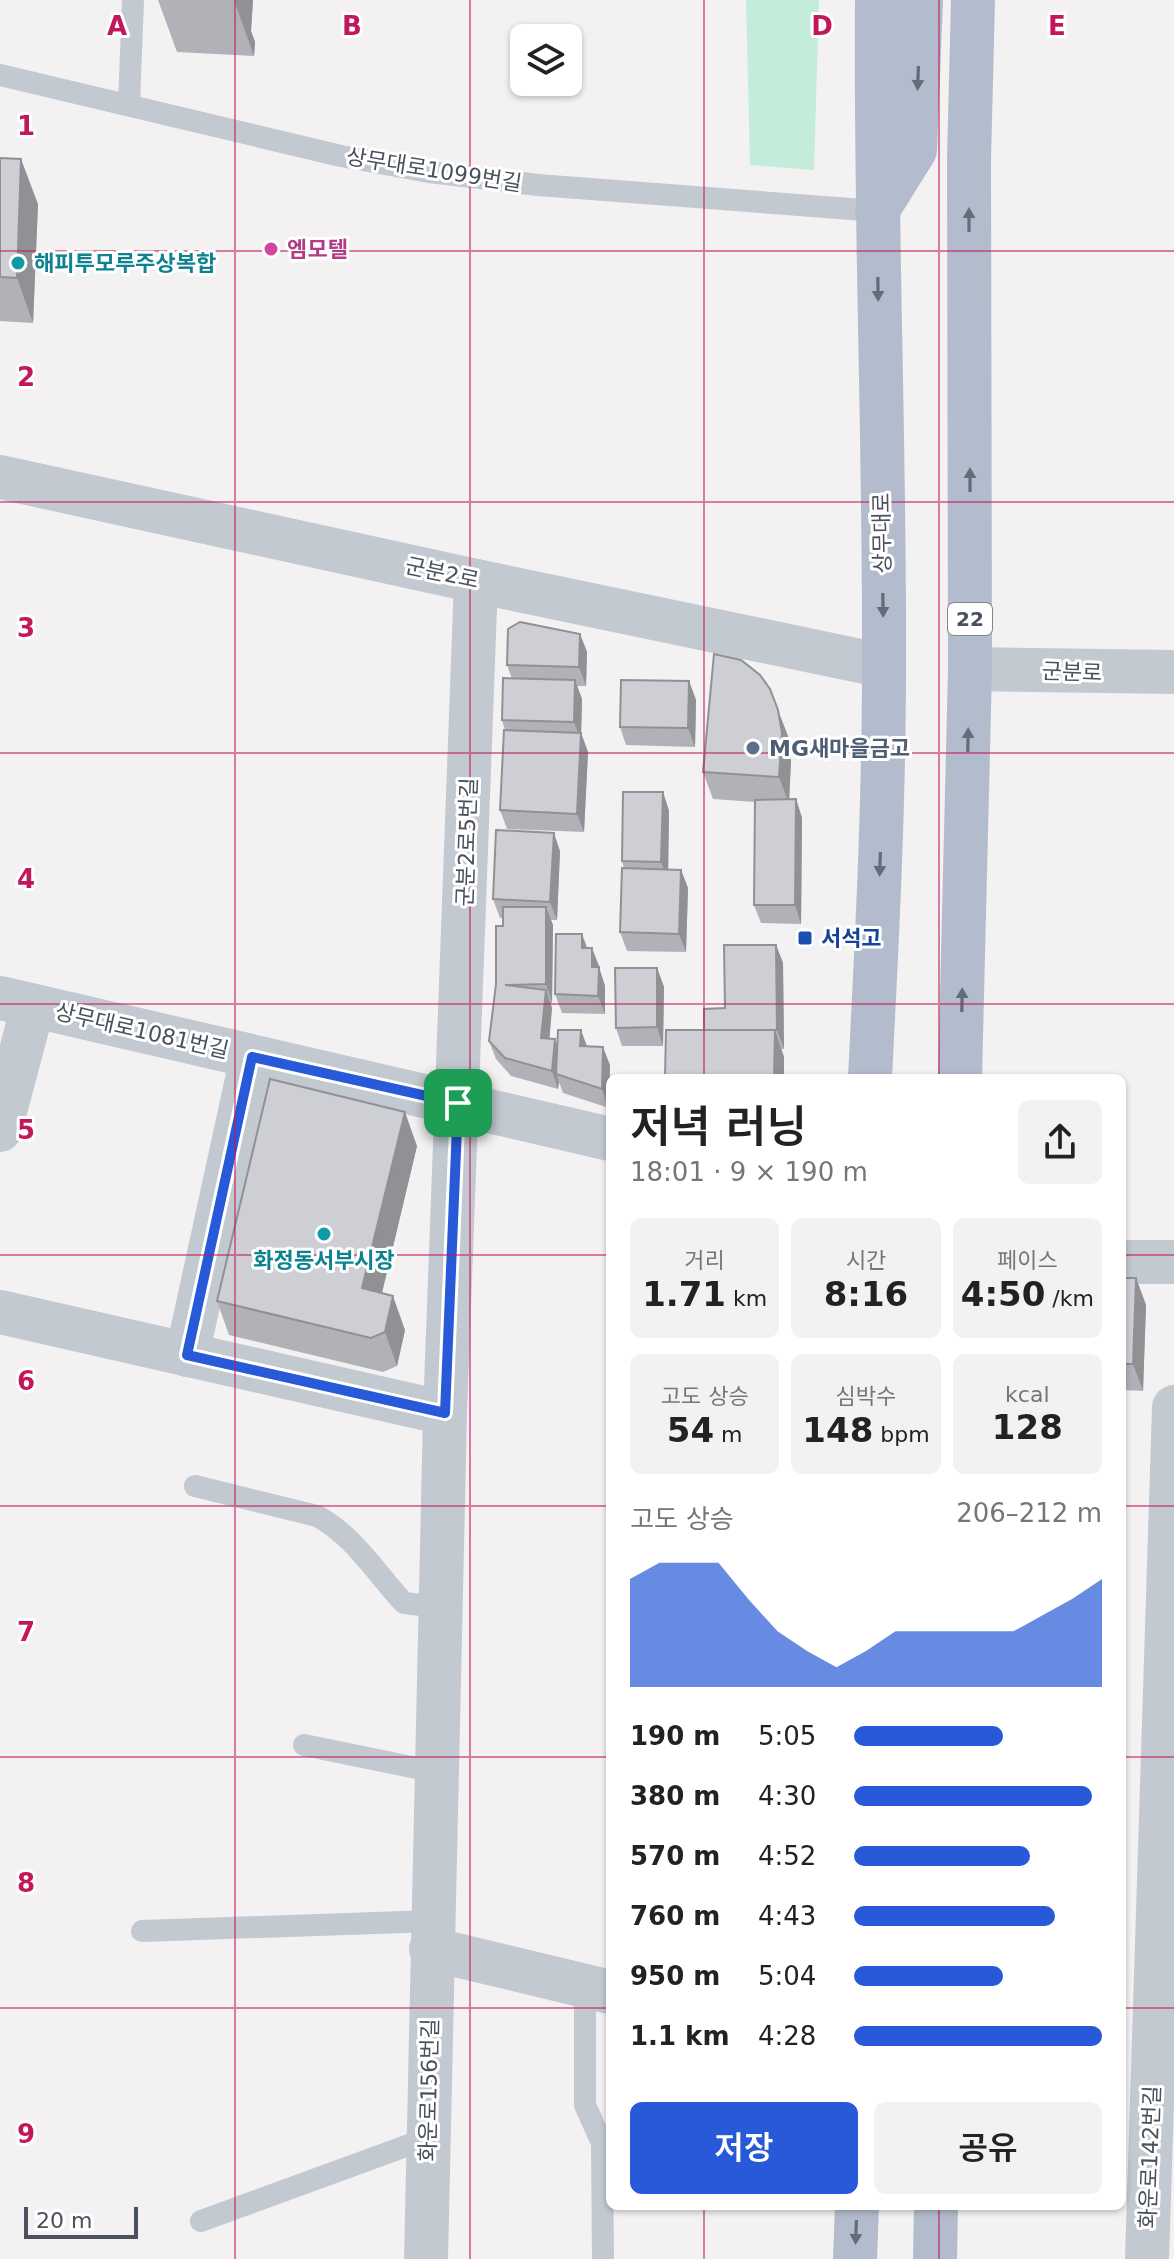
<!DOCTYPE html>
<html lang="ko">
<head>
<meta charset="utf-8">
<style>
  :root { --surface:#fff; --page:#f2f2f2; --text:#222; --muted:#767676; --accent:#2759d8 }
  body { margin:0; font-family:"DejaVu Sans","Noto Sans KR",sans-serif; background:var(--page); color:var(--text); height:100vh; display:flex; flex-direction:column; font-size:30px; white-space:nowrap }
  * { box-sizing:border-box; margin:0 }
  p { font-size:26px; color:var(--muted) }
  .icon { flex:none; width:44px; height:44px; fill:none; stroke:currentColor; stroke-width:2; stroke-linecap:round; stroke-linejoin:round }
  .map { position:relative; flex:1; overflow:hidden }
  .details { position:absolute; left:606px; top:1074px; width:520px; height:1136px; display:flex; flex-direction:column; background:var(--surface); border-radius:12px; box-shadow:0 2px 6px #0004 }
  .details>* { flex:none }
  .fabs { position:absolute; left:510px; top:24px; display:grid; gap:16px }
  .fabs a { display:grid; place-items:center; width:72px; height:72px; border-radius:12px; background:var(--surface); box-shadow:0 2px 6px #0004; font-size:40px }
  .scale { position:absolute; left:24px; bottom:20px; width:114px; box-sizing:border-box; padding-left:8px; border:4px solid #4a515d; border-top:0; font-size:22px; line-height:28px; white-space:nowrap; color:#4a515d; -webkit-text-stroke:6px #fff; paint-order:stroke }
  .pin { position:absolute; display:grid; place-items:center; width:68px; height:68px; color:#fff; margin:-34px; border-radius:16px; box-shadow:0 4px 12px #0006 }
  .round { display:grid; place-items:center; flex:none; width:84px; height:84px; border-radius:12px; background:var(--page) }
  .summary { display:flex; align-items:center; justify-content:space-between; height:136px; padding:0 24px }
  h1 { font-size:44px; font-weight:600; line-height:60px }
  .metrics { display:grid; grid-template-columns:repeat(3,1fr); gap:12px; height:136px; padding:8px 24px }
  .metrics div { display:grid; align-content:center; border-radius:12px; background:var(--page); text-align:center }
  .metrics b { font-size:34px; font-weight:600 }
  .metrics small { font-size:22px; font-weight:400 }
  .metrics p { font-size:22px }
  .chart { height:224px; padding:16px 24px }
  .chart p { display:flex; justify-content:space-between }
  .chart svg { width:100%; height:144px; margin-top:8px; fill:var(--accent); opacity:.7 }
  .action { display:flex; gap:16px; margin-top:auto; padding:16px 24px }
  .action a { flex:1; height:92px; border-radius:12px; background:var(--accent); color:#fff; font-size:32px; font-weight:600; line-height:92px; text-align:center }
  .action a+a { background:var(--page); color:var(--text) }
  ul { padding:0 24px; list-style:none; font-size:26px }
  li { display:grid; grid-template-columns:128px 96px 1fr; align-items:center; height:60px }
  li i { height:20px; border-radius:10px; background:var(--accent) }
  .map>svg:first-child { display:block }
</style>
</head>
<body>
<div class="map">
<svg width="1174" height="2259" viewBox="0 0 1174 2259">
  <rect width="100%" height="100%" fill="#f3f1f1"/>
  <path fill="#c3edda" d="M746 0H819L814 170 750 165Z"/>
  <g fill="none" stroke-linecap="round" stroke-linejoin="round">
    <path stroke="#c3c9d1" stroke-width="22" d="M0 75 341 156 429 172 538 185 877 211
      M129 105 133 0
      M195 1486 317 1516C353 1535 377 1574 404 1603L439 1607
      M304 1745 436 1772
      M142 1931 432 1921
      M585 1986V2105L602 2143 603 2259
      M201 2221 428 2138"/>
    <path stroke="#c3c9d1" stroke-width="44" d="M0 998 610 1139
      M0 1130 33 1006
      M1122 1262H1174
      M0 1312 445 1413
      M187 1355 252 1057
      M431 1949 610 1992
      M426 2259 445 1413 476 581
      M1147 2259 1174 1407"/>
    <path stroke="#c3c9d1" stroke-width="44" d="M0 477 476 581 884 666
      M970 669 1174 672"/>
    <path stroke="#b3bccd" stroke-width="44" d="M877 211 915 150 921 0
      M870 1078C877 941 884 804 884 666 885 444 875 222 877 0
      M960 1078 970 669 969 160 973 0
      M855 2259 857 2206
      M935 2259 936 2206"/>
  </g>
  <path fill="#b1b2b7" d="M158 0H253L251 31 255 42 254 56 177 52Z
    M0 158 38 204 33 323 0 321Z
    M580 634 587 652 586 686H577L582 699 581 733 588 752 584 832 507 829 500 810 505 730 502 720 512 679 507 665Z
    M689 681 696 700 695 747 626 745 620 727Z
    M788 736 791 760 789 799H796L802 818 801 924 761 923 754 905 755 802 713 799 703 772Z
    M663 792 669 811 668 869 681 870 688 888 686 952 627 951 620 932 624 868 622 861Z
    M560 851 557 920H551L553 925 552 1003H550L552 1008 549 1039H555L557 1045 587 1046 610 1065 609 1108 563 1093 559 1082 558 1089 511 1076 496 1059 489 1041 503 926V918H500L493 899Z
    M776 945 783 963 784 1049H781L784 1057 704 1030 725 1008Z
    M587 948H592L605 986V1014L562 1013 555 994Z
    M657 968 664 987 663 1046H622L616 1028Z
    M417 1146 382 1293 405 1330 397 1366 383 1372 229 1335 217 1301Z
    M1122 1278H1136L1146 1305 1143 1391 1122 1390Z"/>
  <path fill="#909195" d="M234 0H253L251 31 255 42 254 56Z
    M21 159 38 204 33 323 17 278Z
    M580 634 587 652 586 686 579 667Z
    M575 680 582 699 581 739V733L588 752 584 832 577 814 581 741 574 722Z
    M689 681 696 700 695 747 688 728Z
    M778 710 788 736 791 760 789 804 779 777Z
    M663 792 669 811 668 881 661 862Z
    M796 799 802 818 801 924 795 905Z
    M554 833 560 851 557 920 550 902Z
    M681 870 688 888 686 952 679 934Z
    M546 907 553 925 552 1003 546 984Z
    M582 934 589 953 582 948Z
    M776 945 783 963 784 1049 777 1030Z
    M592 948 599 966 598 986 592 967Z
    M599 967 605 986V1014L598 996Z
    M657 968 664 987 663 1046 657 1027Z
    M546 990 552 1008 548 1056 541 1038Z
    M581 1030 588 1049 580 1046Z
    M775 1030 784 1057V1078H774Z
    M555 1039 562 1058 556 1074 559 1082 558 1089 552 1071Z
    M603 1047 610 1065 609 1108 602 1089Z
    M405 1112 417 1146 375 1322 362 1288Z
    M1136 1278 1146 1305 1143 1391 1133 1364Z
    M393 1296 405 1330 397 1366 385 1332Z"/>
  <path fill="#cecfd5" stroke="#909195" stroke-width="2" d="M0 158 21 159 17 278 0 277Z
    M520 622 580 634 579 667 507 665 508 629Z
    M714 654 741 660 760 675 770 689 778 710 782 733 779 777 703 772Z
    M503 678 575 680 574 722 502 720Z
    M621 680 689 681 688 728 620 727Z
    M504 730 581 733 577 814 500 810Z
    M623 792H663L661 862 622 861Z
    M796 799 795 905H754L755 800Z
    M496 830 554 833 550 902 493 899Z
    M622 868 681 870 679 934 620 932Z
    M503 907H546V984L505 985 546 990 541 1038 555 1039 552 1071 505 1058 489 1041 496 984V926H503Z
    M556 934H582V948H592V967H599L598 996 555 994Z
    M724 945H776L777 1030H704V1009L725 1008Z
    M615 968H657V1027L616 1028Z
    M558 1030H581L580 1046 603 1047 602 1089 556 1074Z
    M666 1030H775L774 1078H665Z
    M270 1079 405 1112 362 1288 393 1296 385 1332 371 1338 217 1301Z
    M1122 1278H1136L1133 1364H1122Z"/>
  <defs><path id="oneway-solid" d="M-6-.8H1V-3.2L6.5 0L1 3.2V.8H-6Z" transform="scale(2)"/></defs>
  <g fill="#646c79">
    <use href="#oneway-solid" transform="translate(918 78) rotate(92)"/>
    <use href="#oneway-solid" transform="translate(969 220) rotate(-90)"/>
    <use href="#oneway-solid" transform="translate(878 289) rotate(89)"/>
    <use href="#oneway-solid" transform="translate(970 480) rotate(-90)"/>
    <use href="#oneway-solid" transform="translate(883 605) rotate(89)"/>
    <use href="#oneway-solid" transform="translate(968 740) rotate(-89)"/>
    <use href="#oneway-solid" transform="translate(880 864) rotate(92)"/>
    <use href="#oneway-solid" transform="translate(962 1000) rotate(-89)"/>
    <use href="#oneway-solid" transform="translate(856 2232) rotate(92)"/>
  </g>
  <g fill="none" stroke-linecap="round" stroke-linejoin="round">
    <g stroke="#fff" stroke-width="16">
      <path id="route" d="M252 1057 458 1103 445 1413 187 1355Z"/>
    </g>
    <use href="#route" stroke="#2759d8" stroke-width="10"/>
  </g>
  <path fill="none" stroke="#c2185b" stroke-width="2" stroke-opacity="0.55" d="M235 0V2259M470 0V2259M704 0V1078M939 0V1078M0 251H1174M0 502H1174M0 753H1174M0 1004H1174M0 1255H610M1122 1255H1174M0 1506H610M1122 1506H1174M0 1757H610M1122 1757H1174M0 2008H610M1122 2008H1174M704 2206V2259M939 2206V2259"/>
  <circle fill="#d1479c" stroke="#fff" stroke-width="3" cx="271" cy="249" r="8"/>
  <g fill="#0f9aa8" stroke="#fff" stroke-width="3">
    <circle cx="18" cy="263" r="8"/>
    <circle cx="324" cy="1234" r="8"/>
  </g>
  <circle fill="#5c6f8a" stroke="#fff" stroke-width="3" cx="753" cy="748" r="8"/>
  <rect fill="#1a4fb4" stroke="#fff" stroke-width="3" x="797" y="930" width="16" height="16" rx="4"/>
  <g text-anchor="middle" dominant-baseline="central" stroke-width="6" stroke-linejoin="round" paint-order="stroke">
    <rect fill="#fff" stroke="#80858e" stroke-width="2" x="948" y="603" width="44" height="32" rx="6"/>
    <g font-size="20" font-weight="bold" fill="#4a515d">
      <text x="970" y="619">22</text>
    </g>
    <g font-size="22" fill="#4a515d" stroke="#fff">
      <text transform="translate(434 170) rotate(9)">상무대로1099번길</text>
      <text transform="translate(882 533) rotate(-91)">상무대로</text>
      <text transform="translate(442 573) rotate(12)">군분2로</text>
      <text transform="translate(1072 672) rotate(2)">군분로</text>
      <text transform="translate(467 842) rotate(-88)">군분2로5번길</text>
      <text transform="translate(142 1031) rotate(13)">상무대로1081번길</text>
      <text transform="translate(429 2090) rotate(-89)">화운로156번길</text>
      <text transform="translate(1150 2157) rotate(-88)">화운로142번길</text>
    </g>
    <g font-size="22" font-weight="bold" fill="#b23c85" stroke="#fff" text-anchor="start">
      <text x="287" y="249">엠모텔</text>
    </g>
    <g font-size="22" font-weight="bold" fill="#0d838f" stroke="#fff" text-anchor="start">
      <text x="34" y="263">해피투모루주상복합</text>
      <text x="324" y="1260" text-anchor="middle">화정동서부시장</text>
    </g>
    <g font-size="22" font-weight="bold" fill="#4e5e75" stroke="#fff" text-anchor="start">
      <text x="769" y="748">MG새마을금고</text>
    </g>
    <g font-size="22" font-weight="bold" fill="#164399" stroke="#fff" text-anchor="start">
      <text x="821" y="938">서석고</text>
    </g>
  </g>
  <g font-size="26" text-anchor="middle" font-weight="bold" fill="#c2185b" stroke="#fff" stroke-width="6" stroke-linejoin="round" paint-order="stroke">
    <text x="117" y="35">A</text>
    <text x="352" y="35">B</text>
    <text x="822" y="35">D</text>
    <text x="1057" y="35">E</text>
    <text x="26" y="135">1</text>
    <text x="26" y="386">2</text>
    <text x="26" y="637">3</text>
    <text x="26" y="888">4</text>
    <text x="26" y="1139">5</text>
    <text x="26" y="1390">6</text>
    <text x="26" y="1641">7</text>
    <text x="26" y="1892">8</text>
    <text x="26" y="2143">9</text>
  </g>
</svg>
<div class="fabs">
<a><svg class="icon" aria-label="layers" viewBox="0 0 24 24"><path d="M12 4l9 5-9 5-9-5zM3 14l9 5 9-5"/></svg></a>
</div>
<div class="scale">20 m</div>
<div class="pin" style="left:458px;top:1103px;background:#1e9e55"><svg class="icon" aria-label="arrive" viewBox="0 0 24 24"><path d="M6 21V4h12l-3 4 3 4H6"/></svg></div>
<section class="details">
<div class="summary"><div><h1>저녁 러닝</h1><p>18:01 · 9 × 190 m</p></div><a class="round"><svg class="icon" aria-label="share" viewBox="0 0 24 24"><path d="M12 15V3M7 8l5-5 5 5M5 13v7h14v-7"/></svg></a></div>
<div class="metrics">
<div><p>거리</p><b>1.71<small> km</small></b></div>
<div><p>시간</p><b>8:16</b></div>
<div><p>페이스</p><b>4:50<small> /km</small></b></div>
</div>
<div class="metrics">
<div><p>고도 상승</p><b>54<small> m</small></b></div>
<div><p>심박수</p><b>148<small> bpm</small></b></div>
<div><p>kcal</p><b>128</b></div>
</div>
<div class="chart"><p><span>고도 상승</span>206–212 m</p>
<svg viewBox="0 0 160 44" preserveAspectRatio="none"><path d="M0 44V11L10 6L20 6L30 6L40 17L50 27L60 33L70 38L80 33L90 27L100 27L110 27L120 27L130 27L140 22L150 17L160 11V44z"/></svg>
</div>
<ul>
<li><b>190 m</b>5:05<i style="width:60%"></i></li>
<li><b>380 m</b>4:30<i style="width:96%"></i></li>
<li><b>570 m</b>4:52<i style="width:71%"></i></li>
<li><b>760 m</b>4:43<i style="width:81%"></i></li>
<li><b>950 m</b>5:04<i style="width:60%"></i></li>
<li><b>1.1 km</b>4:28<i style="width:100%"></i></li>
</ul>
<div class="action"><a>저장</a><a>공유</a></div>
</section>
</div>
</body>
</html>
